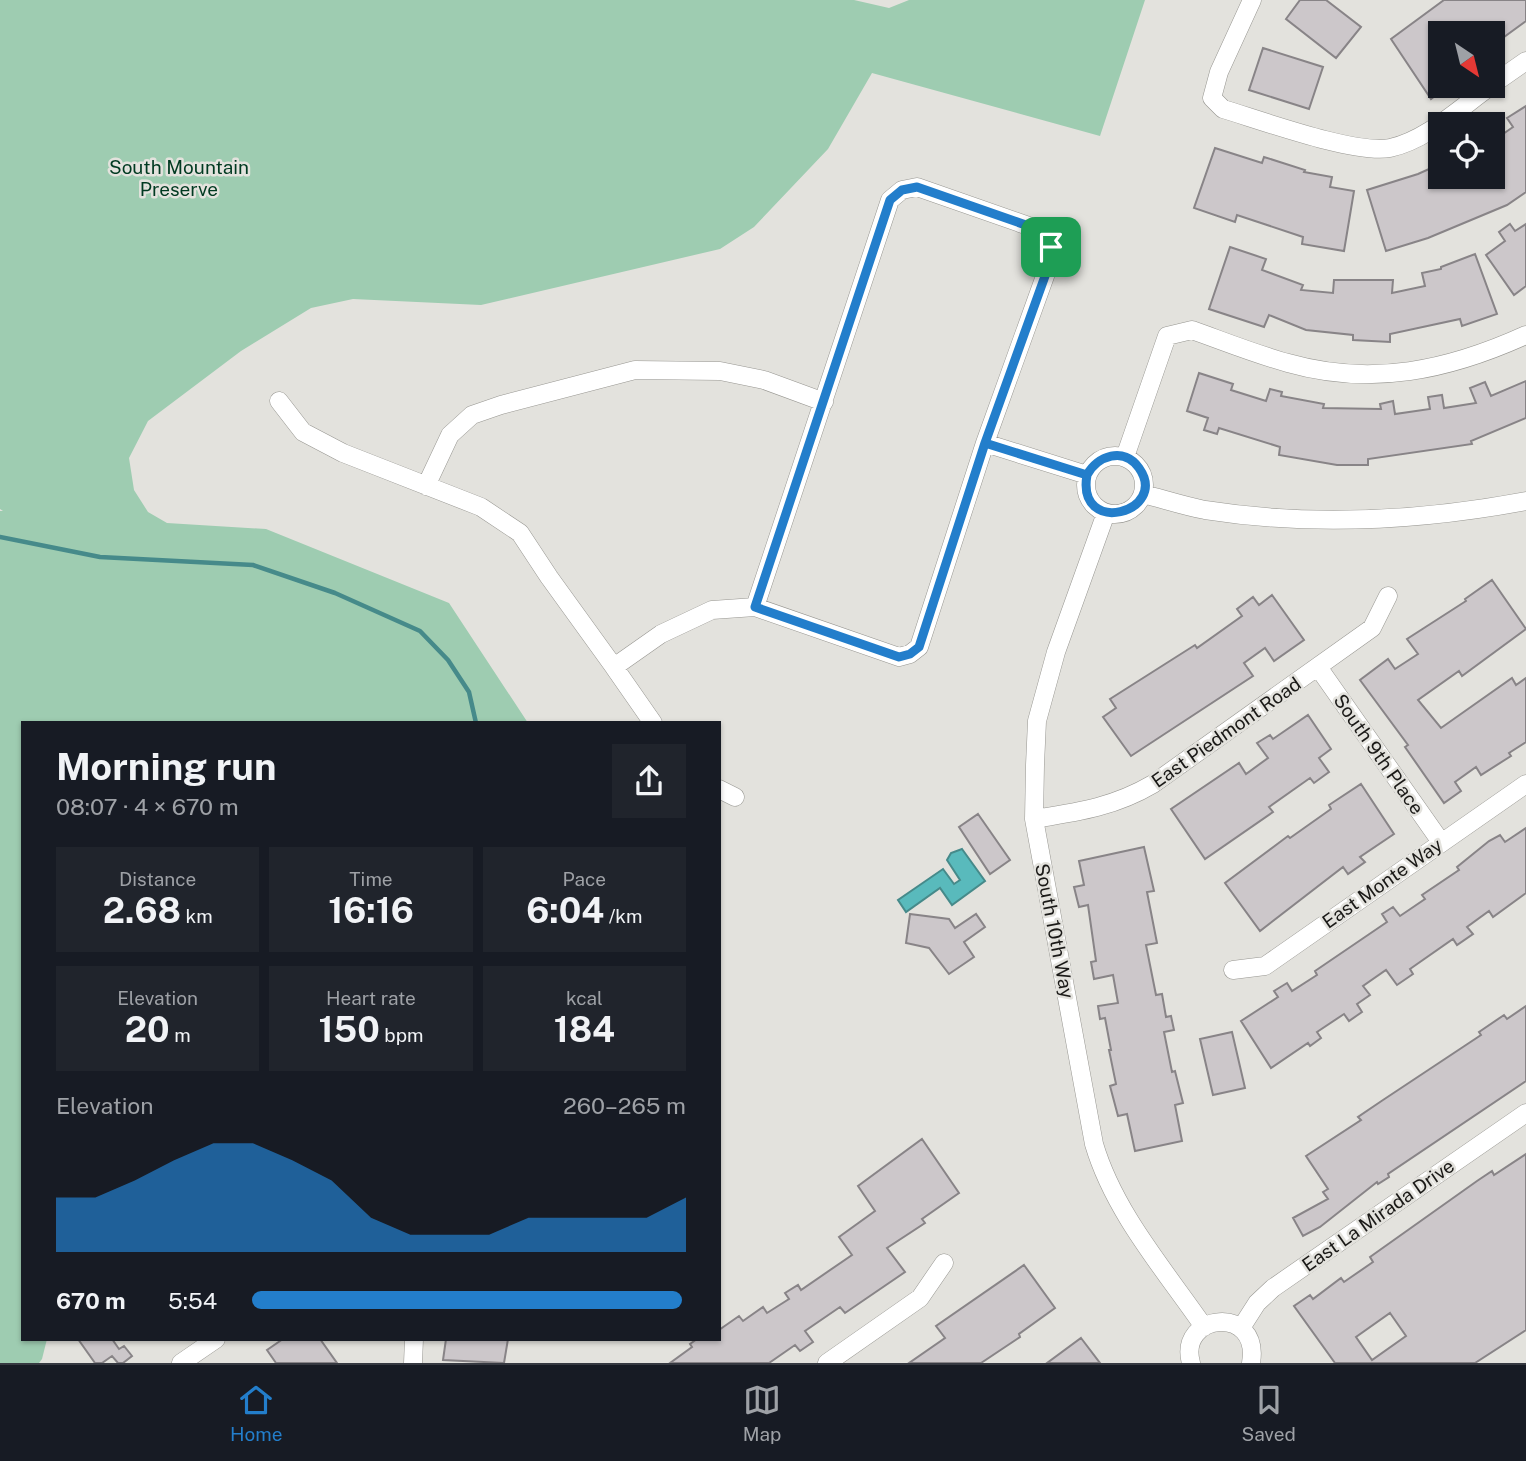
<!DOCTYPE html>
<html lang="en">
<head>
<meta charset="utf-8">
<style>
  :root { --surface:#171b24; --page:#20242c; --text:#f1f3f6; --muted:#9ea1a6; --line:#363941; --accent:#237ecb }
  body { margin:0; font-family:"Public Sans",sans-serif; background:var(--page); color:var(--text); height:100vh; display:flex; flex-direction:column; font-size:26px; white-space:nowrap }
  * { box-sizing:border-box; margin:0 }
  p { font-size:23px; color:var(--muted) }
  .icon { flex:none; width:38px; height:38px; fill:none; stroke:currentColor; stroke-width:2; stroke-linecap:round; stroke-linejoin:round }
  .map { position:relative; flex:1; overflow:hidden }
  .sheet { position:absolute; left:21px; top:721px; width:700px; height:620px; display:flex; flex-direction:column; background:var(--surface); border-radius:0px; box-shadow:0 2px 5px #0004 }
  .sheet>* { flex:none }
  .needle { width:46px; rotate:145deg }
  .tools { position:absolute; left:1428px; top:21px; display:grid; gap:14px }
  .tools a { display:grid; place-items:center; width:77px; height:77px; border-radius:0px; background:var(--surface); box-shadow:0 2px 5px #0004; font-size:35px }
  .pin { position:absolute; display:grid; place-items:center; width:60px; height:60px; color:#fff; margin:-30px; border-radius:14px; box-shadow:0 4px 10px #0006 }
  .round { display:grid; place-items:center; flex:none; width:74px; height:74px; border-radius:0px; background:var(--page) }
  .overview { display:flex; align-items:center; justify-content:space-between; height:119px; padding:0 35px }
  h1 { font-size:38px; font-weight:700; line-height:52px }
  .figures { display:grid; grid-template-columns:repeat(3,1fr); gap:10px; height:119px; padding:7px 35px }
  .figures div { display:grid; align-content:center; border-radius:0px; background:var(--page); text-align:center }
  .figures b { font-size:35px; font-weight:700 }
  .figures small { font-size:19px; font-weight:400 }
  .figures p { font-size:19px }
  .chart { height:196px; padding:14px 35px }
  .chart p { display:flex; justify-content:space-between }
  .chart svg { width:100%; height:126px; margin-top:7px; fill:var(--accent); opacity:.7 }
  ul { padding:0 35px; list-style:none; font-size:23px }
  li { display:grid; grid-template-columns:112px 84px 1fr; align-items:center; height:52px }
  li i { height:18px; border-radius:9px; background:var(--accent) }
  .menu { display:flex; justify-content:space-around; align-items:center; height:98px; border-top:2px solid var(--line); background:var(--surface); font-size:19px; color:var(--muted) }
  .menu a { display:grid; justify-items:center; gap:4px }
  .menu .selected { color:var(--accent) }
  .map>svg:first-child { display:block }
</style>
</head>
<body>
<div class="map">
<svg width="1526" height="1363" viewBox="0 0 1526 1363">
  <rect width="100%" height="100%" fill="#e3e2dd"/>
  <path fill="#9eccb1" d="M0 0H854L889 8 909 0H1145L1100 136 872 73 828 149 754 227 720 249 481 305 353 299 311 308 241 351 148 421 129 458 134 490 148 512 167 523 266 529 449 603 528 723H23V1339H47L42 1359 39 1363H0V511H3L0 509Z"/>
  <path fill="#59babc" stroke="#468a8a" stroke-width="2" d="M962 849 985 881 952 905 940 888 906 912 898 900 943 869 954 884 960 880 947 860 951 853Z"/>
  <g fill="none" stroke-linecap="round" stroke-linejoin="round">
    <path stroke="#468a8a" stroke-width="4.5" d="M0 537 100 557 253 565 335 593 420 631 448 660 469 692 476 723"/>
  </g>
  <path fill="#ccc7ca" stroke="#888487" stroke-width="2" fill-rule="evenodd" d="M1300 0H1326L1361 27 1336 58 1286 19Z
    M1444 0H1526V21L1493 45V33H1440V92L1431 99 1391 39Z
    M1263 48 1323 67 1309 109 1249 90Z
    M1526 106V192L1507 205 1428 238 1386 251 1367 190 1418 174 1440 164V177H1493V141L1513 127 1507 118Z
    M1215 148 1262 163 1264 157 1305 170 1304 172 1332 177 1330 187 1354 191 1344 251 1302 244 1303 237 1237 215 1235 222 1194 208Z
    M1510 224 1515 231 1526 224V286L1514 295 1486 255 1505 241 1499 232Z
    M1230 247 1266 259 1262 270 1303 285 1301 290 1333 293 1334 280H1393L1392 293 1425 286 1422 273 1441 269V267L1475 254 1497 314 1462 326 1460 319 1390 334V342L1353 340V335L1306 330 1269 315 1264 327 1209 309Z
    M1199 373 1233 384 1231 390 1266 401 1270 389 1282 392 1281 396 1324 404 1323 408 1381 409 1380 404 1393 401 1395 414 1430 409 1428 397 1442 395 1444 408 1476 403 1470 388 1485 382 1491 396 1526 381V418L1471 441 1472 444 1368 459V465H1337L1279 455 1280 447 1219 428 1217 434 1204 430 1208 418 1187 411Z
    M1492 580 1526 629 1462 676 1459 671 1418 700 1441 728 1512 678 1516 685 1526 678V742L1509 753 1511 756 1481 775 1476 767 1455 782 1461 791 1444 803 1405 747 1408 745 1360 680 1388 659 1395 669 1418 654 1407 639 1466 601 1465 599Z
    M1272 595 1304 640 1274 661 1265 648 1244 663 1253 676 1131 756 1103 717 1116 708 1110 699 1195 645 1197 648 1242 616 1237 609 1253 597 1259 605Z
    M1308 715 1331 749 1319 758 1329 772 1314 783 1310 778 1269 807 1273 812 1205 859 1171 809 1239 763 1246 774 1268 758 1257 743 1270 735 1273 739Z
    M1361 784 1394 834 1360 857 1365 862 1348 874 1343 867 1260 931 1225 883 1288 836 1290 838 1331 809 1329 805Z
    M978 814 1010 860 990 874 959 827Z
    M1526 828V893L1493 917 1489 911 1467 927 1473 934 1457 945 1453 939 1410 969 1413 974 1397 985 1386 970 1363 986 1370 995 1357 1004 1362 1012 1349 1021 1344 1014 1317 1032 1321 1038 1310 1046 1308 1043 1271 1068 1241 1021 1278 997 1274 991 1287 983 1292 991 1317 975 1315 971 1387 922 1382 914 1393 907 1400 916 1425 899 1422 895 1459 870 1457 867 1489 841 1500 835 1505 842Z
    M1144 847 1154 891 1147 892 1157 943 1146 945 1156 995 1162 994 1166 1017 1171 1016 1174 1030 1164 1032 1172 1072 1175 1071 1183 1103 1175 1105 1182 1141 1135 1151 1127 1114 1118 1116 1110 1086 1116 1084 1109 1050H1111L1105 1018 1100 1019 1098 1006 1118 1003 1113 975 1094 979 1091 962 1096 961 1088 905 1079 907 1074 887 1084 885 1079 861Z
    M910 914 949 919 955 928 976 914 985 927 964 942 974 957 949 974 929 948 906 943Z
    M1526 1006V1081L1388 1174 1389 1177 1378 1184 1377 1182 1320 1227 1303 1236 1293 1218 1328 1199 1323 1192 1328 1189 1306 1156 1361 1120 1358 1117 1383 1100 1481 1035 1479 1032 1504 1015 1507 1019Z
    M1232 1032 1245 1088 1213 1095 1200 1039Z
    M922 1139 959 1193 922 1219 925 1223 887 1248 905 1272 845 1313 840 1307 805 1331 813 1342 800 1351 795 1345 769 1363H670L692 1347 690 1344 697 1339H719V1330L739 1316 743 1321 763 1307 767 1313 789 1299 785 1293 798 1285 801 1290 852 1255 839 1237 875 1211 858 1186Z
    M1526 1154V1330L1475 1363H1335L1294 1306 1310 1295 1313 1299 1341 1278 1344 1282 1373 1262 1370 1257 1477 1181 1492 1171 1494 1175ZM1390 1313 1406 1336 1372 1360 1356 1337Z
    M1024 1265 1055 1308 1019 1334 1020 1337 981 1363H909L945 1338 936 1326Z
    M1081 1338 1100 1363H1047Z
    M78 1339H112L119 1349 124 1346 132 1356 123 1363H118L112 1356 102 1363H95Z
    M283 1339H320L337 1363H276L267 1350Z
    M446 1339H508L504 1363 443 1360Z"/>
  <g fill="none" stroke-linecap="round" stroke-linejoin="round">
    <g stroke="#979691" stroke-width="19">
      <path id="minor" d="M1252 0 1219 72 1212 98 1223 109C1260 120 1356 155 1390 148 1427 140 1461 107 1491 86
        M1493 84 1526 61
        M279 401 303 432 343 453 481 507 520 533 549 577 614 667 661 634 712 610 755 607 890 200 902 190 917 187 1040 230 1051 247 1049 265 985 443 1087 475
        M1086 485a29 29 0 1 1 58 0a29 29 0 1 1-58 0Z
        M1125 457 1167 336 1192 330C1223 341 1255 354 1288 363 1372 387 1449 370 1526 335
        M426 486 450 435 472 415 501 405 635 370 720 371 764 380 824 402
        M1143 494C1163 499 1184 506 1205 510 1313 527 1419 521 1526 501
        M1106 513 1056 652 1037 721 1035 765 1034 819 1094 1144C1114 1212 1164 1269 1204 1327
        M755 607 899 657 910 654 919 647 985 443
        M614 667 653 723
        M1318 667 1441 842
        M719 789 735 797
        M1034 819C1078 812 1114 807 1153 784L1372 628 1388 596
        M1233 970 1265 966 1526 784
        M1241 1328 1257 1303 1273 1288 1526 1113
        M181 1363 216 1339
        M413 1363 414 1339
        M827 1363 920 1298 944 1263
        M1191 1363C1177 1313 1261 1304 1251 1363"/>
    </g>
    <use href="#minor" stroke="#fff" stroke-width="18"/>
  </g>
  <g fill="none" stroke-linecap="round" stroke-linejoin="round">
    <g stroke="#fff" stroke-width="14">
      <path id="route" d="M1051 247 1040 230 917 187 902 190 890 200 755 607 899 657 910 654 919 647 985 443 1087 475C1076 538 1170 512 1139 468 1124 446 1097 456 1087 475L985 443 1049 265 1051 247"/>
    </g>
    <use href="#route" stroke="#237ecb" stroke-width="9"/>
  </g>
  <g text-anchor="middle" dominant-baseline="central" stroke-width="5" stroke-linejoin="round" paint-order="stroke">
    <g font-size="19" fill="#003a21" stroke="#e3e2dd">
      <text x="179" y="167">South Mountain<tspan x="179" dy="22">Preserve</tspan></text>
    </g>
    <g font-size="19" fill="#1a1917" stroke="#e3e2dd">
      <text transform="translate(1226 732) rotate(-35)">East Piedmont Road</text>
      <text transform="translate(1379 754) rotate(55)">South 9th Place</text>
      <text transform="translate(1382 883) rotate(-35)">East Monte Way</text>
      <text transform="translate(1055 931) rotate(79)">South 10th Way</text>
      <text transform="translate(1378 1215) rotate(-35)">East La Mirada Drive</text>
    </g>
  </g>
</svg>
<div class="tools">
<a><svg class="needle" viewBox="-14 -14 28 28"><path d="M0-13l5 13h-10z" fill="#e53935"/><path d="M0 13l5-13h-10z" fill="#9ea1a6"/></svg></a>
<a><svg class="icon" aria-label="locate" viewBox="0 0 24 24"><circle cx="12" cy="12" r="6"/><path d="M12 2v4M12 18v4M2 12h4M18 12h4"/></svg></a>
</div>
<div class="pin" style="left:1051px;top:247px;background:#1e9e55"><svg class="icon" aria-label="arrive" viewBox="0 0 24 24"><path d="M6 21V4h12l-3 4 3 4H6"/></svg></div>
<section class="sheet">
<div class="overview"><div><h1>Morning run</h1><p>08:07 · 4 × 670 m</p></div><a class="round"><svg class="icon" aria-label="share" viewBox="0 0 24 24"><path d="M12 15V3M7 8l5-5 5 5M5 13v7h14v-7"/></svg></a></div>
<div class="figures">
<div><p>Distance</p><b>2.68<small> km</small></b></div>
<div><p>Time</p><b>16:16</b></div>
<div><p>Pace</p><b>6:04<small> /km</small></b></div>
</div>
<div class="figures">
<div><p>Elevation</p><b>20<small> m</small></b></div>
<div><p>Heart rate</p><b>150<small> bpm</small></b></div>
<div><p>kcal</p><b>184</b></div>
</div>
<div class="chart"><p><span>Elevation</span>260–265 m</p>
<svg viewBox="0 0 160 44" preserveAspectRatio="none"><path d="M0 44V25L10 25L20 19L30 12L40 6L50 6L60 12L70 19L80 32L90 38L100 38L110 38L120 32L130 32L140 32L150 32L160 25V44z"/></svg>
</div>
<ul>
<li><b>670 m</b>5:54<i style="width:99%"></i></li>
</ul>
</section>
</div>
<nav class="menu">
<a class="selected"><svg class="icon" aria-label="home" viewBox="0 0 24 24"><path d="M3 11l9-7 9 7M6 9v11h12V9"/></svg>Home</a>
<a><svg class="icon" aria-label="map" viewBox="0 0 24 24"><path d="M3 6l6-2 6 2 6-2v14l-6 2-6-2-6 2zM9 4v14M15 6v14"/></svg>Map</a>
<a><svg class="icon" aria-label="saved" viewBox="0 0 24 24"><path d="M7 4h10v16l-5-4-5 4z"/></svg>Saved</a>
</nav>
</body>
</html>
